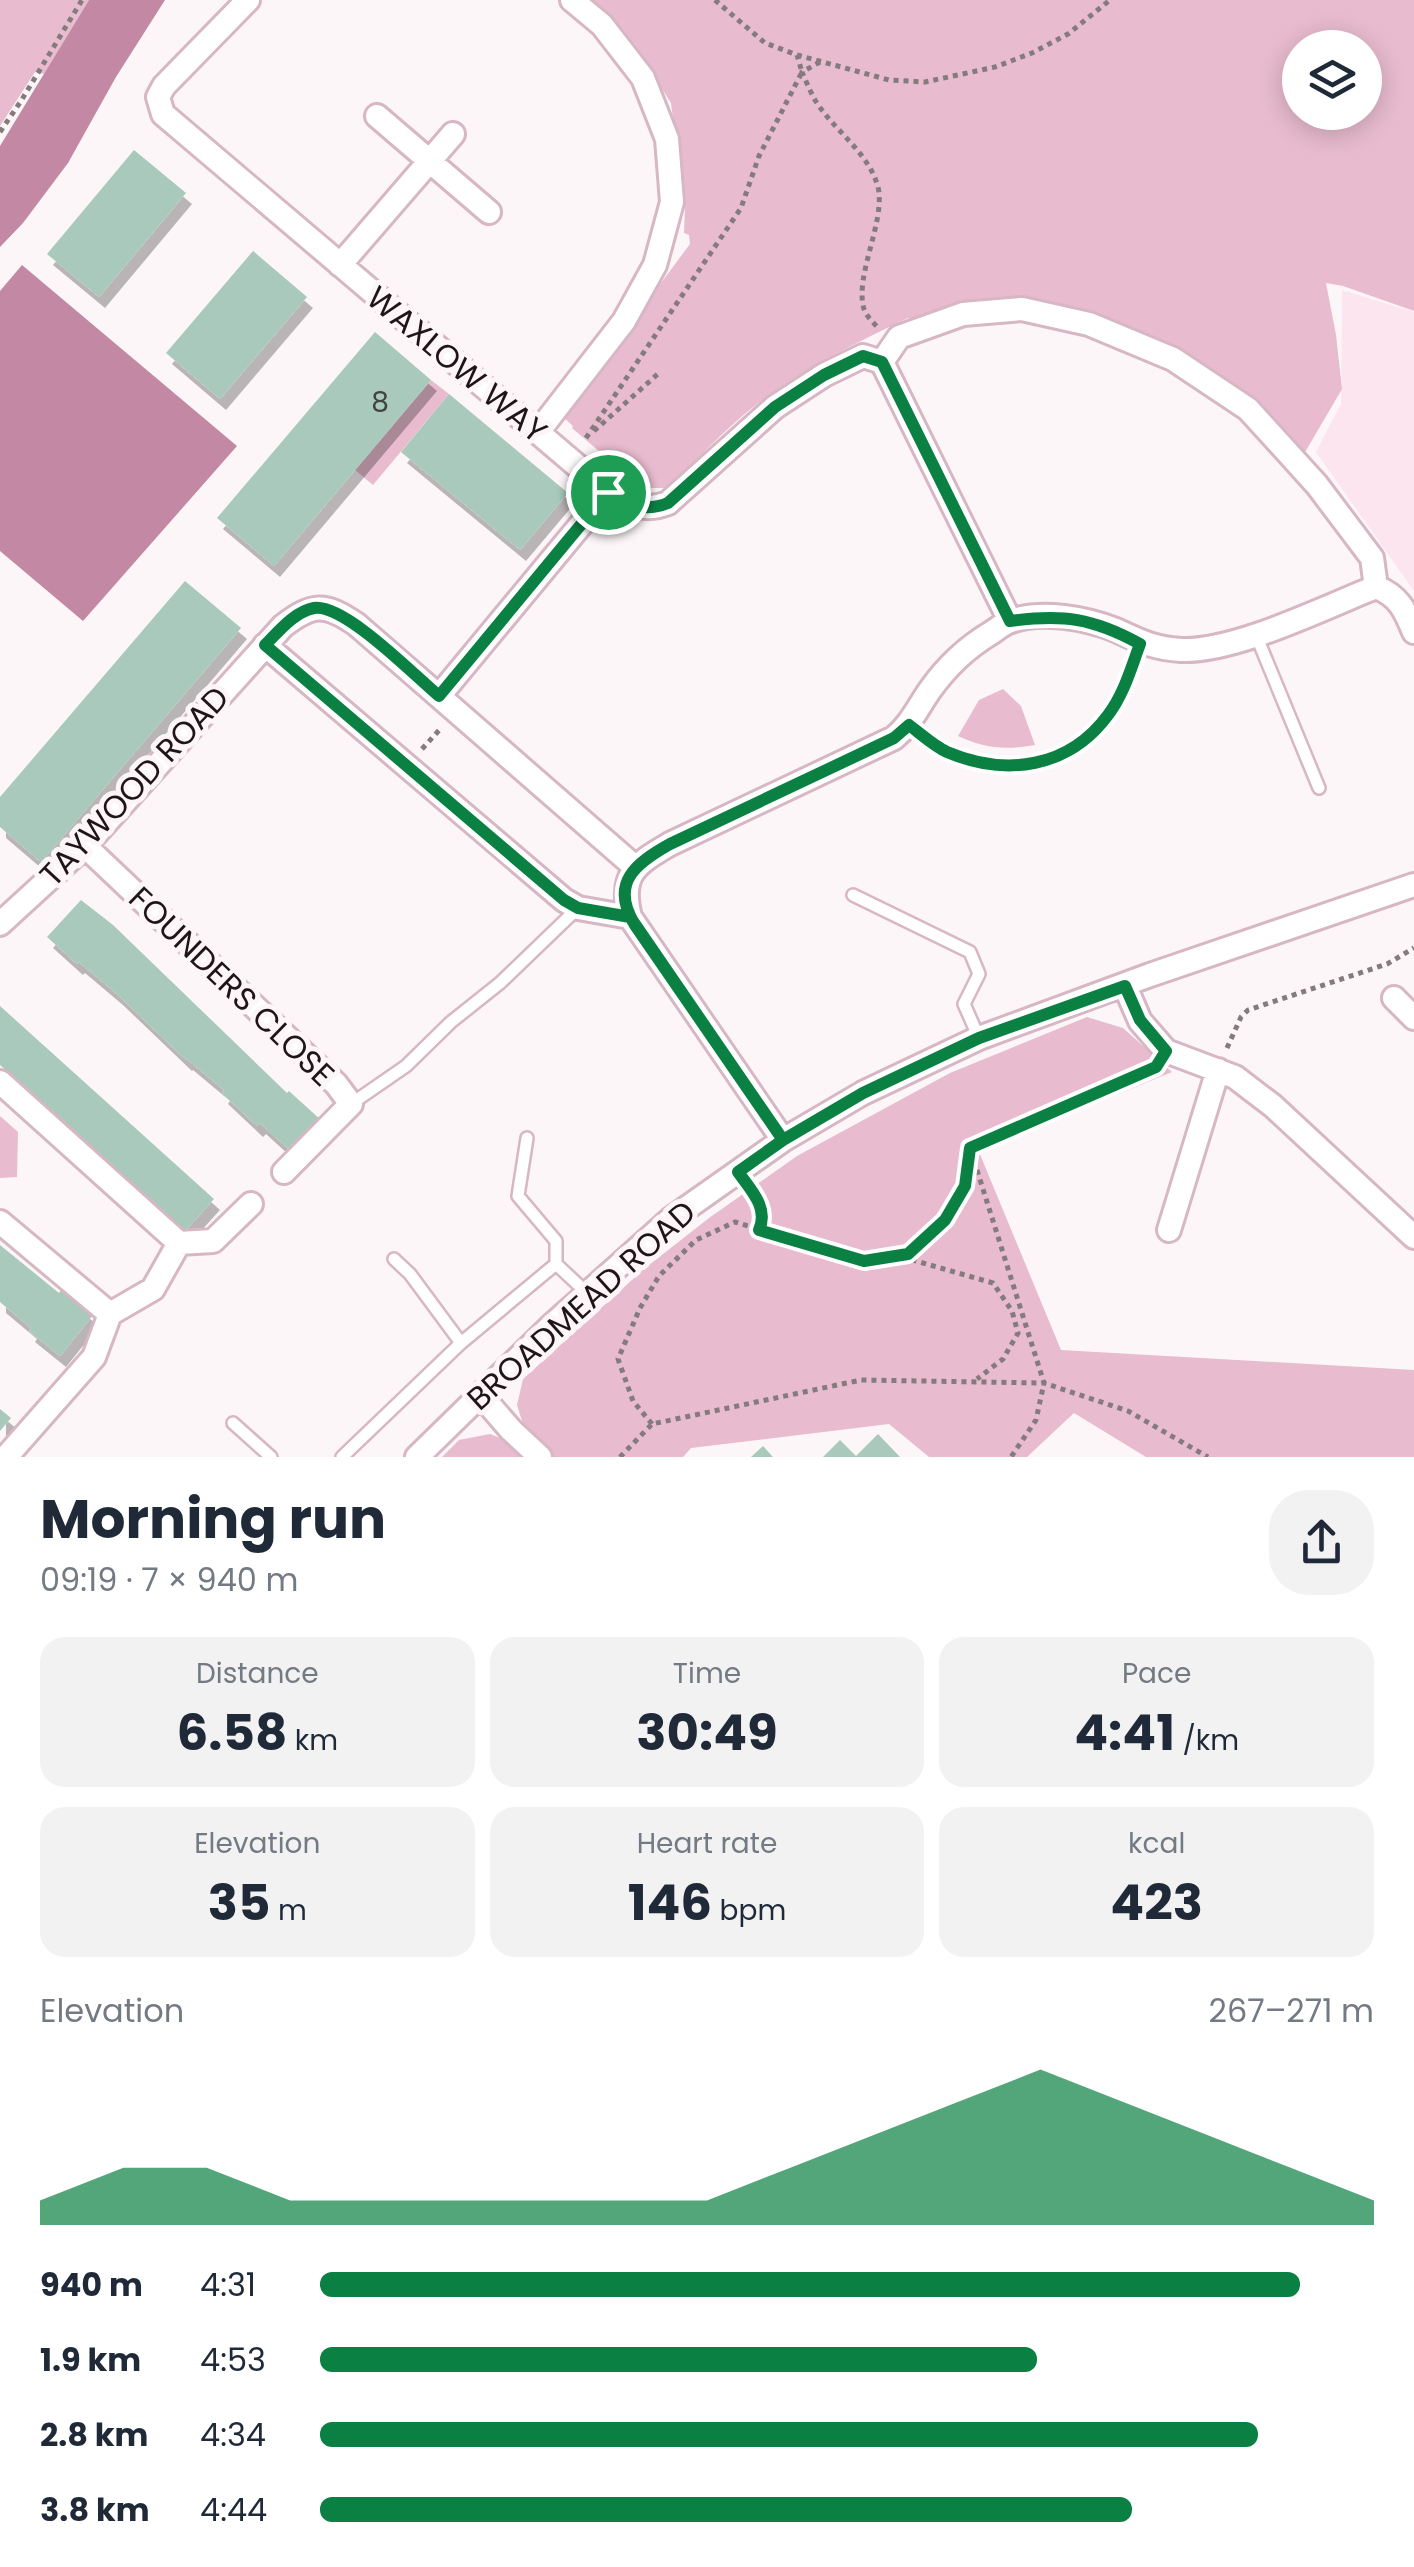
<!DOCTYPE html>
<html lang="en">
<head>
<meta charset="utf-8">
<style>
  :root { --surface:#fff; --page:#f2f2f3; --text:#1f2937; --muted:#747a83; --accent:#0b8043 }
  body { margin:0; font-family:Poppins,sans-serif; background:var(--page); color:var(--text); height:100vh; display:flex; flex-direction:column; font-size:38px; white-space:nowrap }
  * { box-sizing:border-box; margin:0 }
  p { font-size:32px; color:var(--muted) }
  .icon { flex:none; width:55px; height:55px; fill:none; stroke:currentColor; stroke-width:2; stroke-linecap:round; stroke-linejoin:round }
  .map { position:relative; height:1457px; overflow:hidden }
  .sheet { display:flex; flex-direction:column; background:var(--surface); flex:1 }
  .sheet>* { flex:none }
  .fabs { position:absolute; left:1282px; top:30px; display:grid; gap:20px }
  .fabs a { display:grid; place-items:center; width:100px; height:100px; border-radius:50%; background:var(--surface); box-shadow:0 5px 25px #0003; font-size:50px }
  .pin { position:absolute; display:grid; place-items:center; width:85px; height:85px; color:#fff; margin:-42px; border:5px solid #fff; border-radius:50%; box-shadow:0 2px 10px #0007 }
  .round { display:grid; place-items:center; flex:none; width:105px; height:105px; border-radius:40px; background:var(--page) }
  .summary { display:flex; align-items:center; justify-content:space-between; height:170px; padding:0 40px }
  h1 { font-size:55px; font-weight:700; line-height:75px }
  .metrics { display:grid; grid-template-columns:repeat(3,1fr); gap:15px; height:170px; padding:10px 40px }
  .metrics div { display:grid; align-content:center; border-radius:25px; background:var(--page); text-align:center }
  .metrics b { font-size:50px; font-weight:700 }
  .metrics small { font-size:28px; font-weight:400 }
  .metrics p { font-size:28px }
  .chart { height:280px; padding:20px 40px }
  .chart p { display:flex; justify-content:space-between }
  .chart svg { width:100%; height:180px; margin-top:10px; fill:var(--accent); opacity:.7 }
  ul { padding:0 40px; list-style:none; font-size:32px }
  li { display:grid; grid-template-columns:160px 120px 1fr; align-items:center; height:75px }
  li i { height:25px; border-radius:12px; background:var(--accent) }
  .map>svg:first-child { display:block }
</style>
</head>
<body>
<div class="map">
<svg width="1414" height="1457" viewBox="0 0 1414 1457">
  <defs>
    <filter id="shadow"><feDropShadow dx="6" dy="11" stdDeviation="0" flood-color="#0004"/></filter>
  </defs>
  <rect width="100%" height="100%" fill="#fcf6f8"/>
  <path fill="#fde5ef" d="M1342 290 1414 312V591L1316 452 1341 404Z"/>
  <path fill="#e8bbce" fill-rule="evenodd" d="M0 0H89L44 74 35 72 0 126Z
    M584 0H1414V311L1343 286 1326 283 1336 335 1342 389 1304 454 1229 390 1063 314 930 328 908 318C854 344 799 370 752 408 722 432 695 462 666 488H642L572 428 573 426 562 416 690 244 689 235 684 233 685 209 671 103 641 56 606 19ZM1300 48H1365V112H1300Z
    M431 380 449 394 373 485 355 470Z
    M1003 689 1021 706 1035 745C1004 750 987 749 958 736L979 700Z
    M1087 1017 1123 1028 1172 1072 979 1152 1061 1350 1414 1370V1457H1146L1074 1413 1027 1457H929L889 1424 691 1448 683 1457H442L459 1440 490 1434 531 1450 517 1405 523 1379 644 1269 709 1218 797 1156 950 1073Z
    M0 1116 18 1132 17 1177 0 1178Z"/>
  <path fill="#c388a3" d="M89 0H165L116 77 68 163 23 223 0 247V146Z
    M22 265 237 446 83 621 0 551V291Z"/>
  <path fill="#a8c9bc" filter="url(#shadow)" d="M134 150 186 193 99 297 47 254Z
    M253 251 307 297 220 399 166 353Z
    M375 332 431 380 274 566 217 518Z
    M449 394 568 493 520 550 401 452Z
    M185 581 241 628 41 862 0 827V797Z
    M81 900 113 925 287 1093 289 1091 322 1121 293 1153 260 1123 257 1126 222 1093 224 1090 187 1059 186 1060 117 994 79 962 77 964 47 937Z
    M0 1006 214 1199 184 1232 0 1065Z
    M0 1245 59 1293 61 1290 93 1315 60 1356 29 1331 31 1328 0 1302Z
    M0 1409 11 1418 0 1431Z
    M878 1434 900 1457H823L840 1440 856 1456Z
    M763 1446 773 1457H751Z"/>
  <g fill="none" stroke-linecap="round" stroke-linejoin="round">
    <g stroke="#d7b7c4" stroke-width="16">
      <path id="service" d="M1256 635 1319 788
        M909 725C921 734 934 746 947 752 1006 777 1069 768 1108 715 1124 694 1131 668 1140 643
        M853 895 970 952 979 974 964 1004 979 1038
        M351 1104 406 1066 451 1022 500 983 578 908
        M527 1138 518 1196 556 1241V1264
        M394 1259 410 1274 461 1343
        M233 1423 271 1457
        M342 1457 461 1343 556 1264 587 1293"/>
    </g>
    <g stroke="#d7b7c4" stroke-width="28">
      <path id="minor" d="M248 0 164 86 158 97 163 114 608 492C627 506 646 512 668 503L775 407 824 375 863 356 882 362 1010 621
        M377 116 489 212
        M340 265 453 134
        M882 362 899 337 963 314 1022 309 1089 324 1173 359 1248 409 1317 485 1372 558 1376 587
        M538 432 624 321 655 265 672 202 667 139 643 78 602 25 572 0
        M265 645 564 900 578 908 630 917
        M439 696 608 492
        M85 846 336 1084 351 1104 284 1172
        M0 924 85 846 283 626C313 603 325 603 356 624L635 867
        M1125 986 1140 1021 1166 1051 1235 1077 1273 1106 1414 1237
        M1394 998 1414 1018
        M0 1082 179 1243
        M783 1140 630 917C619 874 636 864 670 844L894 738C911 724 918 707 930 690 947 666 966 648 991 633 997 629 1004 623 1011 621 1042 610 1086 618 1116 630 1140 641 1152 648 1181 650 1235 652 1323 608 1376 587 1399 596 1405 610 1414 632
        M0 1222 110 1314
        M1169 1230 1218 1070
        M480 1394 511 1430 540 1457
        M6 1457 94 1357 110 1314 153 1289 179 1243 213 1241 251 1204
        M417 1457 550 1327 671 1219 783 1140 863 1093 979 1038 1150 975 1414 885"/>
    </g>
    <path stroke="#837b7e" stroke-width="5" stroke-dasharray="5 5" stroke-linecap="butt" d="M715 0 765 43 797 55 889 80 925 82 995 67 1032 53 1068 34 1110 0
      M820 62 802 72C806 81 810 91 815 100 834 131 868 151 878 187 886 221 854 276 864 309 866 316 874 323 878 328
      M0 132 21 101 82 0
      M594 431 660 372
      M586 438 741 208 759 156 802 72 797 55
      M422 749 442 727
      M1227 1048 1241 1017 1248 1010 1387 964 1414 948
      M971 1151 1044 1383 1036 1420 1011 1457
      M752 1192C762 1207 766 1213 759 1230
      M902 1257 993 1283 1012 1311 1018 1333 1003 1359 977 1379
      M652 1424 633 1401 618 1359 640 1308 659 1276 696 1240 735 1222 864 1261 909 1253 945 1220 965 1186 970 1148 1153 1069
      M620 1457 652 1424 861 1380 1044 1383 1128 1411 1208 1457"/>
    <use href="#service" stroke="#fff" stroke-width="11"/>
    <use href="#minor" stroke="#fff" stroke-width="22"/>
  </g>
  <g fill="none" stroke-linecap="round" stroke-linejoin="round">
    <g stroke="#fff" stroke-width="20">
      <path id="route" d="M608 492 439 696C415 676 344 603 314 608 294 612 279 631 265 645L564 900 578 908 630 917 783 1140 738 1172C751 1190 769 1208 759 1230L864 1261 908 1254 945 1220 965 1186 970 1148 1156 1067 1166 1051 1140 1020 1125 986 979 1038 863 1093 783 1140 635 925C609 883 636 863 670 844L894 738 909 725C921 734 934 746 947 752 1006 777 1069 768 1108 715 1124 694 1131 668 1140 644 1093 618 1063 614 1010 621L882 362 863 356 824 375 775 407 668 503C646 512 626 506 608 492"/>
    </g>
    <use href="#route" stroke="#0b8043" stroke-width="12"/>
  </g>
  <g text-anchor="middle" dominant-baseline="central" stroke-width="10" stroke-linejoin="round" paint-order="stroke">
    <g font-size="28" fill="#414242">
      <text x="380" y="402">8</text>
    </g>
    <g font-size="32" fill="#1f1519" stroke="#fcf6f8">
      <text transform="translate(457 364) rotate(40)">WAXLOW WAY</text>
      <text transform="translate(134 786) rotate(-47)">TAYWOOD ROAD</text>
      <text transform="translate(232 986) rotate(44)">FOUNDERS CLOSE</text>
      <text transform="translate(581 1305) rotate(-42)">BROADMEAD ROAD</text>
    </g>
  </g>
</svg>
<div class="fabs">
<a><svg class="icon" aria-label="layers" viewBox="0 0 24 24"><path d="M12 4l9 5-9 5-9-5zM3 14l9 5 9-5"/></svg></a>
</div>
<div class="pin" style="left:608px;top:492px;background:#1e9e55"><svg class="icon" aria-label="arrive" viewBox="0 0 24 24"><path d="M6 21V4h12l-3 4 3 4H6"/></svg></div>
</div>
<section class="sheet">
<div class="summary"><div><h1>Morning run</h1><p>09:19 · 7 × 940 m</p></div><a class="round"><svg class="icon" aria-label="share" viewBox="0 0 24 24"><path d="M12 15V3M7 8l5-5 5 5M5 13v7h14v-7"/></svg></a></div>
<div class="metrics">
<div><p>Distance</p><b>6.58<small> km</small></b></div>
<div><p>Time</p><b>30:49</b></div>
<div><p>Pace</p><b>4:41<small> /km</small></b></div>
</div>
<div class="metrics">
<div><p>Elevation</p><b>35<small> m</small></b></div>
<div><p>Heart rate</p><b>146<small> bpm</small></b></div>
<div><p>kcal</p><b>423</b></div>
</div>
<div class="chart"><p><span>Elevation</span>267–271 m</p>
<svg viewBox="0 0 160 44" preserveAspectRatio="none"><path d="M0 44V38L10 30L20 30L30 38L40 38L50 38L60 38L70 38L80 38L90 30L100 22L110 14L120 6L130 14L140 22L150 30L160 38V44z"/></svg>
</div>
<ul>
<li><b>940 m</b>4:31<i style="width:93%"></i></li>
<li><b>1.9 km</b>4:53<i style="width:68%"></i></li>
<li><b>2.8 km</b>4:34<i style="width:89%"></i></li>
<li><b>3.8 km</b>4:44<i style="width:77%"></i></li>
</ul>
</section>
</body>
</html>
